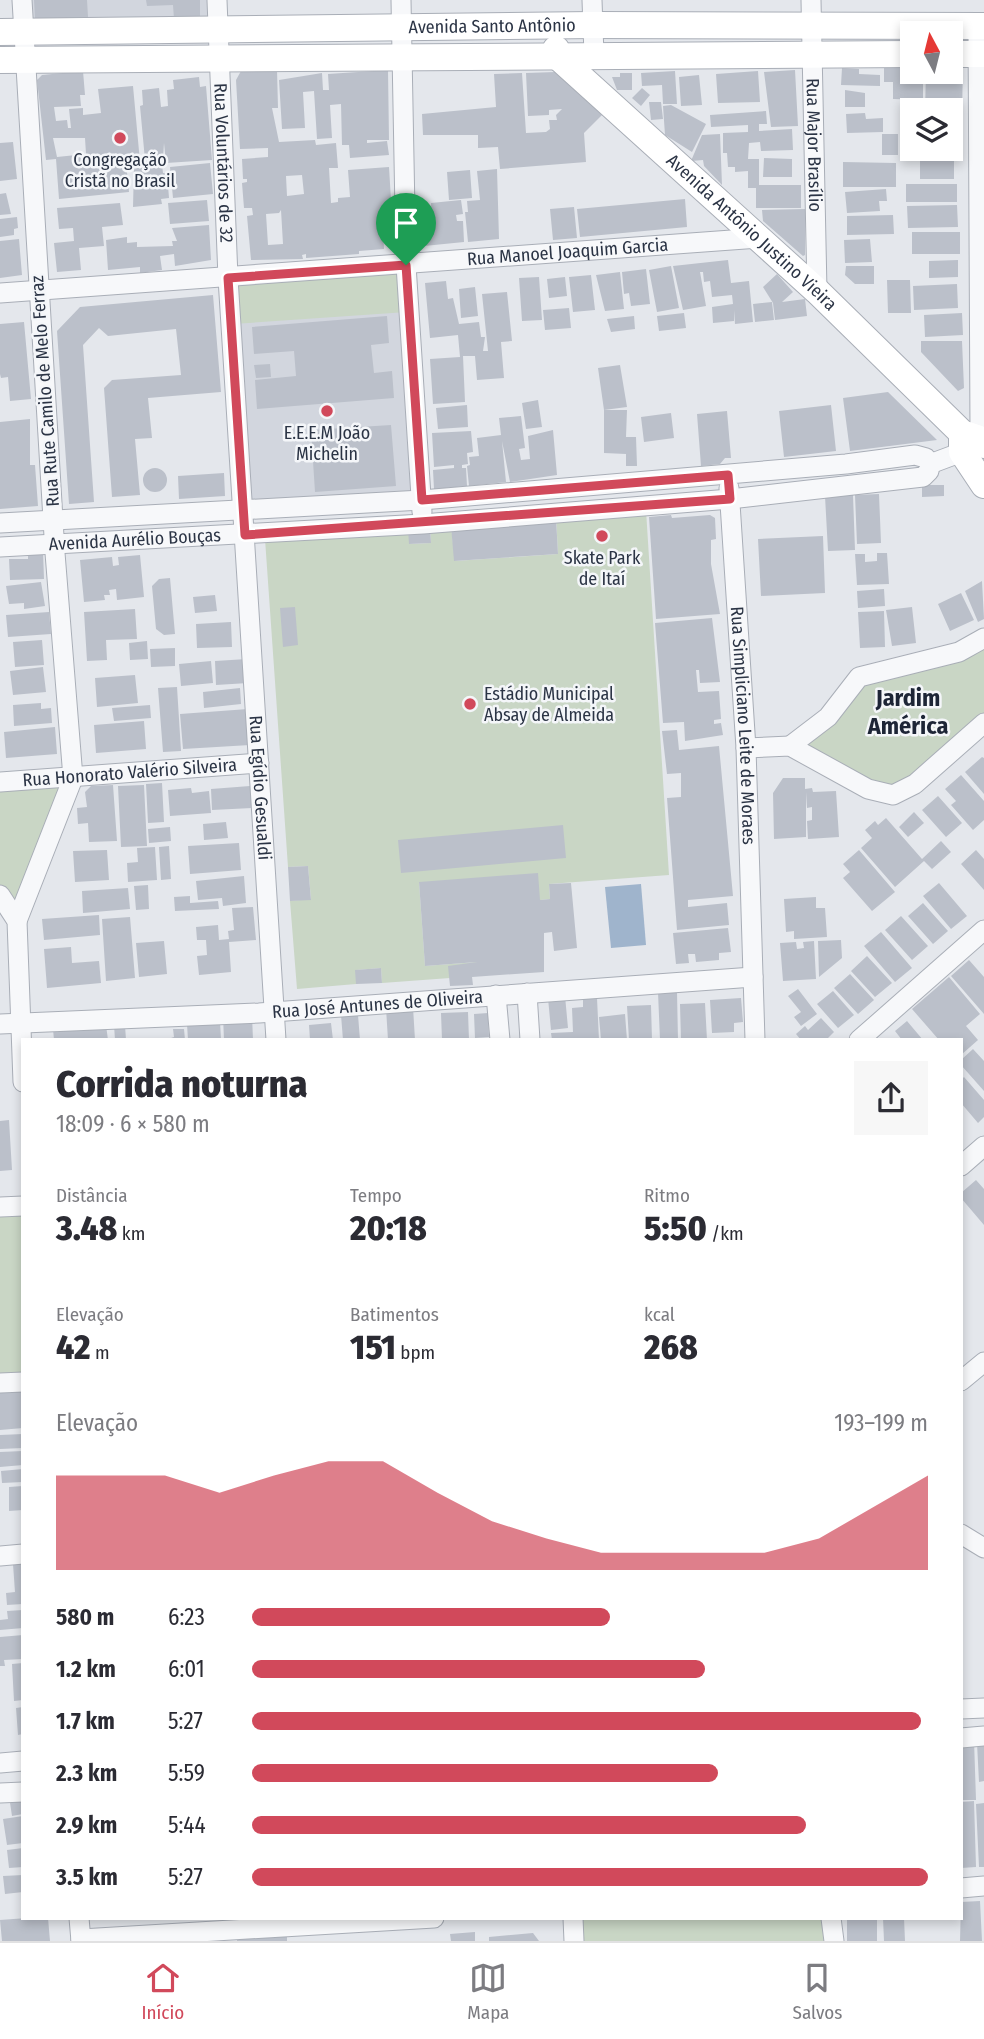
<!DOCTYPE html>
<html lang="pt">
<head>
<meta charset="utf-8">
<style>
  :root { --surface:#fff; --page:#f7f7f7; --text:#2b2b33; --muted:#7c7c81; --line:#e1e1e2; --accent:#d1495b }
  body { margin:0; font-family:"Fira Sans Condensed",sans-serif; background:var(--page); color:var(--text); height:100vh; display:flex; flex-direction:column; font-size:26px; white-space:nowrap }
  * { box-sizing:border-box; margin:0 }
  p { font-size:23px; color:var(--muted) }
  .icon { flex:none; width:38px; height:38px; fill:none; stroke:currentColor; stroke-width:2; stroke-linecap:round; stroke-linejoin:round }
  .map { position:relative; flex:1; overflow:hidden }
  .panel { position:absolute; left:21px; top:1038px; width:942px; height:882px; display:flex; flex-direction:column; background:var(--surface); border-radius:0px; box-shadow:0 4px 10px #0003 }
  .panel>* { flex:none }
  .needle { width:46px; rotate:353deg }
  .tools { position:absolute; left:900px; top:21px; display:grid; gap:14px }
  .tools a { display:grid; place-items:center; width:63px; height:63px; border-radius:0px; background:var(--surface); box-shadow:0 4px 10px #0003; font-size:35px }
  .pin { position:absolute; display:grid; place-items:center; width:60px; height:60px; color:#fff; margin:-72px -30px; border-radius:50% 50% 50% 0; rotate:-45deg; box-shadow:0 0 7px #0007 }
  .pin .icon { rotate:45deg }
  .round { display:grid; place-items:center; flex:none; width:74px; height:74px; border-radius:0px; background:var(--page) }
  .summary { display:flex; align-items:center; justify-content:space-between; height:119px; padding:0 35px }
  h1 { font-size:38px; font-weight:800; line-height:52px }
  .figures { display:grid; grid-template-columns:repeat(3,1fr); gap:10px; height:119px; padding:7px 35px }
  .figures div { display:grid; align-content:center }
  .figures b { font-size:35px; font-weight:800 }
  .figures small { font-size:19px; font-weight:400 }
  .figures p { font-size:19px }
  .chart { height:196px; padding:14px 35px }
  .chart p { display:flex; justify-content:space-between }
  .chart svg { width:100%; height:126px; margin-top:7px; fill:var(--accent); opacity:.7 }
  ul { padding:0 35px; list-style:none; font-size:23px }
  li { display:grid; grid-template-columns:112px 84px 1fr; align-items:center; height:52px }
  li i { height:18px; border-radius:9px; background:var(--accent) }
  .dock { display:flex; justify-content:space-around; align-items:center; height:98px; border-top:2px solid var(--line); background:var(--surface); font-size:19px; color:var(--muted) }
  .dock a { display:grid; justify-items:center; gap:4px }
  .dock .on { color:var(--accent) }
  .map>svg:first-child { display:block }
</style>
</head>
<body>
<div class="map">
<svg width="984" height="1941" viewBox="0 0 984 1941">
  <rect width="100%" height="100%" fill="#e4e7ec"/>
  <path fill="#d2d6de" d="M24 0H215L216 27 25 30Z
    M403 268 419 497 246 508 232 281Z"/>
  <path fill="#c9d6c5" d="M403 268 407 312 234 324 232 281Z
    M646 510 669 875 549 884 550 899 540 900 419 882 425 966 477 962 450 978 382 983 381 968 356 970V984L297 989 290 901 311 899 308 866 288 867 265 539 408 529 410 544 431 543 430 527 451 526 455 561 558 554 556 516Z
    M984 644V716L915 783 887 791 800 747 859 682Z
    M71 780 16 910 0 885V786Z
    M23 1206V1382L0 1383V1207Z
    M578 1918H831L832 1941H579Z"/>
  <path fill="#9fb4cc" d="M641 884 646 945 611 948 605 887Z"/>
  <path fill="#bbc0ca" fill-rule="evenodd" d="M34 0H87L88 17 35 20Z
    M146 0H200V18L174 19 173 5 147 6Z
    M950 65 963 66 962 111 925 110 926 72H950Z
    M884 67H912V72H923V100L893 99V82H884Z
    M842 68 859 69V74L880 75V86L841 85Z
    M277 69 278 108H272L279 142 315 140 316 145 336 143 338 168H329L331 203 338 202V198L350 197 348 170 389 167 391 200H389L390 213H385L386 228 383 229 384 249 359 251V254L306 258V254L302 255 303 259 251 260 247 216 253 215 252 208H244L242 183 247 182V179H243L242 159 268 157V148L240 149 236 80 241 71ZM302 175 304 194 287 196 286 176ZM281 210 283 244 268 245 266 214 279 213Z
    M388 70 389 140H367V143L387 141 389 155 350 158 349 145H342L341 104 330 105 332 138 317 139 314 91 303 92 305 128 282 129 279 80 322 73 323 90H329L328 74Z
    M795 70 798 126 771 127 764 72Z
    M83 71 85 95H80L81 106 54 107 56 121 67 120 68 128H71L69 109 83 108V115L101 113 98 89 133 86 140 162 126 163 129 192 59 199 56 159 46 160 37 80 42 75ZM53 138H85L86 154 57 157Z
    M675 71 677 104H663L662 85 642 86 641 73Z
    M758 71 760 102 718 103 716 74Z
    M556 72 603 114 584 133 586 162 500 169 498 147 478 148V135H423L422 114 496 107 494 74 522 73 526 133 546 132 550 129 549 120H557L556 115 562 109 549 110V115L528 116 526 73Z
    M620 73H632V90H617L612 77H620Z
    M699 75 702 105 681 106 679 77Z
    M199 77 200 87 206 86 212 160 166 163 164 143 163 158 145 160 140 106 143 105 142 90 159 88 161 107 168 106 167 90 174 89 173 80Z
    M642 88 650 95 641 106 632 98Z
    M845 90 865 93V107H845Z
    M649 102H661L663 119 651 120Z
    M671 105 706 124 692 152 665 135 663 106Z
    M766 111 767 124H759V131L792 129 793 150 761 151 760 142 749 143 748 159H759V185H801V208H756V188H748V171L735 172V167H728L727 153H723V133L748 132V125L711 127 710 115Z
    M865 113 866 119 883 118V132L847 133 846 114Z
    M904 133H912V149H950V133H953V154H904Z
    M720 134 722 185 704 166 703 160 691 161 702 135Z
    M882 134H898V155H882Z
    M13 142 17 179 0 181V143Z
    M764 158 792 159V177H763Z
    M920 158H954V179H920Z
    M843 162 896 163V187H843Z
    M210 163 213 194 173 198 170 167Z
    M162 164 163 173H167L169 198 161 199 162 204 133 207 134 167Z
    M497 169 499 239 468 242 465 212H468L467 201 480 200 477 171Z
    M470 170 472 198 449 200 447 172Z
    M906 184H957V202H906Z
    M886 189 887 201H879L880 211 847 213 845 192Z
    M6 193 11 214 0 215V194Z
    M685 199 687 227 580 237 577 209Z
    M207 200 209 221 170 224 168 203Z
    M461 200 463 214 456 215 457 221H463L464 242 424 246 422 225 432 224 431 203Z
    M120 203 123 225 102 227 104 246 79 248 81 270 57 272 54 243 74 241 73 228 59 229 57 208Z
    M957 205 958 227 908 228 907 206Z
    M574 207 577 238 553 240 550 209Z
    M805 209V255L803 256 763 221 762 210Z
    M893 215 894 234 847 235V216Z
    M17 217 18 228 14 229V235L0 237V219Z
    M209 225 211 260 175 266 174 254 160 256 162 270 140 273V267L108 270 106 240 127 237V243L137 242V247L173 246 172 241H177L172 228Z
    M912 232H960V254H912Z
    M19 239 22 275 0 278V241Z
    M870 239 872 262 845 263 844 240Z
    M728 260 731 283 749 281 753 322 735 324 734 310V321L713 323 712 307 733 304 732 295 712 297 710 281 704 282 703 272H700L706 306 683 310 673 266Z
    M958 260V277L929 278V261Z
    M671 266 679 308 657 312 649 270Z
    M846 266H874V284H855L845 275Z
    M646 269 650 304 631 306 629 293 624 294 622 272Z
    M620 272 624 309 605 311 596 275Z
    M777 274 793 292 782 302 805 299 807 316 775 320 773 303 763 287Z
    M591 275 595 310 573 312 569 277Z
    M539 277 542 320 522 321 519 278Z
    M565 277 567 296 549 298 547 279Z
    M887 280H910L911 313H888Z
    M446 281 448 299 453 298 459 324 479 322 481 337H485L483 351H488L482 294 507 292 512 341 501 342 504 378 477 380 475 356H463L465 402 433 404 430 359 460 357 458 335 430 338 425 283Z
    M957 284 958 308 914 310 913 286Z
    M475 287 478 316 461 318 459 289Z
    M213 295 221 392 148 398 152 438 135 439 140 495 112 497 104 388 112 380 181 375 176 329 108 336 99 328 83 345 94 502 69 504 57 331 80 307Z
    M772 302 774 320 755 322 753 304Z
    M569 308 571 328 545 330 543 310Z
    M684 313 686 328 659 331 657 316Z
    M962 313 963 335 925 337 924 315Z
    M387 316 389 343 371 345 374 373 392 371 394 398 257 409 255 380 296 376 294 351 254 354 252 327Z
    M634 316 635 329 611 332 607 319Z
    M24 322 31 399 10 401 8 377 1 378 0 374V324Z
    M921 341H962L964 388 958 391 921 352Z
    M270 364 271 377 256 378 254 365Z
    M620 365 627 407 604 410 598 368Z
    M888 392 937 440 850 451 843 398Z
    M538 400 542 427 526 429 522 403Z
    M467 405 468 427 438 429 436 408Z
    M831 405 836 451 784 457 779 411Z
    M604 410H627L626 437H636L637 466H626V454L604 453Z
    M727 411 731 458H725L720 464 701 466 697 414Z
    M671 413 674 438 644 442 641 417Z
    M521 416 525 448 519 449 521 460 530 459 528 436 553 430 557 475 510 482 502 441 506 482 469 486 467 466 470 465 469 457 479 456 477 438 501 435 499 418Z
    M30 419V465H35L38 506 0 509V422Z
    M391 425 396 486 315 492 311 430Z
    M471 431 473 452 467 453 468 464 462 465V468H466L467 486 434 489 433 470 454 468V465L434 467 432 433Z
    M143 480a12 12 0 1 1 24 0a12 12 0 1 1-24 0Z
    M224 473 225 496 179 499 178 476Z
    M922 485H944V496L922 497Z
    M879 494 881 543 857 544 855 495Z
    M853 495 855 550 828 551 825 496Z
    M671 515 672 518 710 515 715 518 716 539 711 540V564L720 614 656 619 649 517Z
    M556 518 558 554 454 561 451 526Z
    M430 527 431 543 409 544 408 529Z
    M823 536 825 593 761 596 758 539Z
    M43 551 44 579 10 580 9 559H28V552Z
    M877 553H887L889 584 857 585 855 554H865V562L877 561Z
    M140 555 144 597 117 600 116 589 109 590 110 595H104L105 600 84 602 80 560 112 557 113 566 119 565 118 557Z
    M170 578 175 634 164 635 156 629 152 586 159 579Z
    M982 581 984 619 978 622 965 591Z
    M41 582 45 606 24 609V603L9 604 6 586Z
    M884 589 885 606 858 608 857 591Z
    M961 593 974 620 950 631 938 604Z
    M215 595 217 611 195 613 193 597Z
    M295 607 298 645 283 647 280 608Z
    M912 607 916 643 892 646 886 610Z
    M135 609 137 639 106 640 107 660 87 661 84 612Z
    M884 611 885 647 860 648 858 612Z
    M49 612 51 634 8 637 6 615Z
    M712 618 720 682 700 683 699 670H696L698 692 719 691 721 719 714 720V724L721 723 723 735 685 741 684 722 663 723 655 623Z
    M231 622 232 647 197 648 196 624Z
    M42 640 44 665 15 667 13 642Z
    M147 641 148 659 130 660 129 643Z
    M175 648V666L151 667 150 649Z
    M247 659 248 683 216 685 215 661Z
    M211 661 213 683 181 686 179 664Z
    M43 667 46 692 13 695 10 671Z
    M135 675 138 703 97 707 95 678Z
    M177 687 181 751 163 752 158 688Z
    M240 688 241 704 204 708 203 692Z
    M41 703V709L51 708 52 723 14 726 13 705Z
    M150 705 151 718 114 721 112 708Z
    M248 709 250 745 183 749 180 714Z
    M144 721 146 749 96 753 94 725Z
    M55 727 57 754 6 758 4 732Z
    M677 730 679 750 719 746 733 896 688 900V907L727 903 729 925 677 930 667 798 681 797V773L667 774 662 731Z
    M982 757 984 758V794L965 772Z
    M961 775 984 801V820L973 830 951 805 956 801 945 789Z
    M783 778H805V789L812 788 813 792 836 791 839 837 808 839 807 821 812 820V807L807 808 806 792V837L774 839 773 793Z
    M162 783 164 822 148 823 146 784Z
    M113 785 117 841 89 842 88 823 78 824 77 808 87 807 85 792 91 786Z
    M144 785 147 846 121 847 118 786Z
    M250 786 252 808 212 810 211 789Z
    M191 788 192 793 209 791 211 813 170 816 168 790Z
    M938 796 962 823 946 837 922 810Z
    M914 812 924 823 908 837 899 827Z
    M886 818 922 859 941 841 951 852 932 869 924 861 895 887 861 848 872 838 865 830 875 821 878 825Z
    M226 822 228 838 204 840 203 824Z
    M563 825 566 858 401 873 398 840Z
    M170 827 171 841 149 843 148 829Z
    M239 843 241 870 190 874 188 846Z
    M169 846 171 879 161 880 159 847Z
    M155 847 157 880 128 882 127 863 138 862 137 848Z
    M107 850 109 880 75 882 73 851Z
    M859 850 895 892 872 911 843 878 850 872 843 864Z
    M976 850 984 859V890L961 864Z
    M308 866 311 900 290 901 288 867Z
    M538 873 540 900 550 899 549 884 571 883 577 948 554 951 552 932 544 933V972L472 977 473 985 450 986 448 966 477 962 425 966 419 882Z
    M244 876 246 903 223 906 222 898 198 900 196 881Z
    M939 883 967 916 951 929 923 896Z
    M148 885 149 909 136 910 134 886Z
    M128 888 130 909 83 913 82 891Z
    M190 896V903L218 901 219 909 175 911 174 897Z
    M816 897V908H825L827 937 794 939V931L786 932 784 899Z
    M923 903 948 931 933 944 908 916Z
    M253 907 256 940 229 942 231 972 199 975 197 956 207 955 206 940H197L196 927 218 925 219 940 229 939 228 931 234 930 232 908Z
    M99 915 100 935 44 940 42 919Z
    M901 916 928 946 912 960 885 930Z
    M130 917 135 978 106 981 102 919Z
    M728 928 731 952 719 953V960L696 962 695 954H688L689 963 676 964 673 933Z
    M881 932 912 968 895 982 864 946Z
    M841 940 842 958 819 977 818 941Z
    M164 941 167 974 139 977 136 943Z
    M814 941 816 979 783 981 780 943 796 942 797 949 804 948 803 942Z
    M71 947 72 963 99 961 101 983 47 988 44 949Z
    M867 956 892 983 875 997 851 971Z
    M969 960 984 977V1014L951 976Z
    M381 968 382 983 356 984 355 970Z
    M850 974 874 1000 858 1014 834 988Z
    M949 977 980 1014 966 1026 978 1040 961 1055V1040H939L912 1009Z
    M798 989 817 1014 801 1026 794 1017 801 1012 788 996Z
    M833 991 854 1015 838 1028 817 1004Z
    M658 992H677L678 1040H660Z
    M565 996 568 1028 551 1030 548 998Z
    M583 998H597L599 1040H552L551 1033 573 1032 572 1008 583 1007Z
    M741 998 743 1022 734 1023V1032L712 1033 710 1000Z
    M705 1003 707 1040H681L680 1004Z
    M651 1005 652 1040H629L627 1006Z
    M413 1007 415 1040H388L386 1008Z
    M468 1012 469 1040H442L441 1013Z
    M488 1013 489 1037 475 1038 474 1014Z
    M625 1014 627 1040H601L599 1017Z
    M252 1015 253 1040H224L223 1016Z
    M341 1015H358L360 1040H343Z
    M821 1018 834 1032 826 1040H801L796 1034 805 1026 808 1030Z
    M220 1021 221 1040H188L187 1024Z
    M907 1021 923 1040H902L895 1031Z
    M331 1023 333 1040H310L309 1025Z
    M106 1025 108 1040H54L53 1029Z
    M114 1025H125L126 1040H115Z
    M173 1029H184L185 1040H165L174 1037Z
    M973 1049 984 1061V1091L961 1065V1060Z
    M964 1077 984 1100V1117L978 1123 961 1103V1080Z
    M9 1120 12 1170 0 1171V1121Z
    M976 1180 984 1189V1225L961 1198V1193Z
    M23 1388V1428L0 1430V1390Z
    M23 1434V1448L0 1449V1435Z
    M23 1451V1465L0 1467V1452Z
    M23 1469V1482L2 1483 1 1471Z
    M23 1486V1510L9 1511V1487Z
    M23 1563V1604L7 1605 6 1593 15 1592 13 1564Z
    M23 1610V1628L0 1630V1620L8 1619 7 1611Z
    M23 1635V1659L4 1660 5 1666H0V1637Z
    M23 1663V1700L14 1701 12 1664Z
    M23 1707V1734L18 1735 16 1708Z
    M961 1740H974L976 1800H961Z
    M977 1743H984V1781L979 1782Z
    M23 1794V1814L12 1816 9 1796Z
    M974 1801 976 1867 961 1868V1802Z
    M984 1803V1867H979L976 1804Z
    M23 1816V1843L7 1845 3 1819Z
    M23 1848V1867L9 1868 7 1850Z
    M23 1875V1892L5 1894 3 1876Z
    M980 1901 982 1941H960L961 1902Z
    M27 1918H48L50 1941H2L0 1920Z
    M847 1918H877V1941H847Z
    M883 1918H904L905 1941H884Z
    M475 1932V1941H451L450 1934Z
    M533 1933 539 1941H489V1937Z
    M262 1937H287V1941H237V1938Z"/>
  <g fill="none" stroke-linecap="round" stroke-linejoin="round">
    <g stroke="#a9aeb7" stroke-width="21">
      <g id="street">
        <path id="s1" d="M217 0 228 278 276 1040"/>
        <path d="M401 0 406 265 422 512"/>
        <path d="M592 0 594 55"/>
        <path id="s2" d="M811 0 817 291"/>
        <path id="s3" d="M0 293 759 238"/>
        <path d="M930 464 962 452 980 431 978 26"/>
        <path id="s4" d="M729 488 746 748 755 1040"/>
        <path d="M0 523 422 500 846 464 915 455 926 458 930 464"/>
        <path id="s5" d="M0 547 423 524 730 499 923 477 929 471 930 464"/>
        <path d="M790 746 828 717 859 677 959 652 984 638"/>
        <path d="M746 748 790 746 868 789 893 795 915 784 984 723"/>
        <path id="s6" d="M0 782 259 763"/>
        <path d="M0 895 17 921 23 1082"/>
        <path d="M17 921 73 778 55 553 22 0"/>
        <path d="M527 993 530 1040"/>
        <path d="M496 995 500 1040"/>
        <path id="s7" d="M0 1024 259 1013 753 977"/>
        <path d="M859 1040 984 930"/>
        <path d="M961 1166 984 1146"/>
        <path d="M0 1207 23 1206"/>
        <path d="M961 1381 984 1362"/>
        <path d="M0 1383 23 1382"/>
        <path d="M961 1534 984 1548"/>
        <path d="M0 1556 23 1554"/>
        <path d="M961 1709 984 1708"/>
        <path d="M961 1738 984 1736"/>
        <path d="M0 1763 23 1761"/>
        <path d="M0 1793 23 1792"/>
        <path d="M961 1888 984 1886"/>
        <path d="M79 1918 81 1941"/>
        <path d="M573 1918 574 1941"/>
        <path d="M831 1918 834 1941"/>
        <path d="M81 1939 434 1918"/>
      </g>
    </g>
    <g stroke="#a9aeb7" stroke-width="28">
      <g id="secondary">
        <path id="s8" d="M0 32 593 25 984 26"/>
        <path id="s9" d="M556 49V55L817 291 962 433 977 438 984 445"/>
        <path d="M950 54H984"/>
        <path d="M0 60 912 54"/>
        <path d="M962 433V452L984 485"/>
      </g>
    </g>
    <use href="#street" stroke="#f7f8fa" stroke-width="19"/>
    <use href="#secondary" stroke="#fff" stroke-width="26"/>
  </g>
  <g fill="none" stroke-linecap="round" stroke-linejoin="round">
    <g stroke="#fff" stroke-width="14">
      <path id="route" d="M406 265 422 500 728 475 730 499 245 535 228 278Z"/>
    </g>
    <use href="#route" stroke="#d1495b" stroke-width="9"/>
  </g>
  <g fill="#d1495b" stroke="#f4f6f9" stroke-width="2.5">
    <circle cx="120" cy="138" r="7"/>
    <circle cx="327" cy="411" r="7"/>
    <circle cx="602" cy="536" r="7"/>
    <circle cx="470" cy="704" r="7"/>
  </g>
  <g text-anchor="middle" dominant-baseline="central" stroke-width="5" stroke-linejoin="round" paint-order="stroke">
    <g font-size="18" fill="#2b3445" stroke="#f4f6f9">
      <text stroke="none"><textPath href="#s8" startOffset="492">Avenida Santo Antônio</textPath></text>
      <text stroke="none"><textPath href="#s2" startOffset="145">Rua Major Brasílio</textPath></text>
      <text stroke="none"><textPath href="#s1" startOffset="163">Rua Voluntários de 32</textPath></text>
      <text stroke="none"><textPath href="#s9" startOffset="270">Avenida Antônio Justino Vieira</textPath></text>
      <text stroke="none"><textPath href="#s3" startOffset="569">Rua Manoel Joaquim Garcia</textPath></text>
      <text transform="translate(45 391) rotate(-94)">Rua Rute Camilo de Melo Ferraz</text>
      <text stroke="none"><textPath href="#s5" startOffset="135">Avenida Aurélio Bouças</textPath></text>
      <text stroke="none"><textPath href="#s4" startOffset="238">Rua Simpliciano Leite de Moraes</textPath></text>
      <text stroke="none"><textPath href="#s6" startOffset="130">Rua Honorato Valério Silveira</textPath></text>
      <text stroke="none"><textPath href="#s1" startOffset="789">Rua Egídio Gesualdi</textPath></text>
      <text stroke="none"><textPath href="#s7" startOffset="378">Rua José Antunes de Oliveira</textPath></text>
    </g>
    <g font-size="18" fill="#2b3445" stroke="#f4f6f9">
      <text x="120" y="160">Congregação<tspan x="120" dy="21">Cristã no Brasil</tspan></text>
      <text x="327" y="433">E.E.E.M João<tspan x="327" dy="21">Michelin</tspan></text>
      <text x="602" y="558">Skate Park<tspan x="602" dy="21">de Itaí</tspan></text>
      <text x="484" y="694" text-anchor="start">Estádio Municipal<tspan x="484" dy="21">Absay de Almeida</tspan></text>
    </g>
    <g font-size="24" font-weight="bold" fill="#1d2536" stroke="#f4f6f9">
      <text x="908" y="698">Jardim<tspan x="908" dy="28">América</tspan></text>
    </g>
  </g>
</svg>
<div class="tools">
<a><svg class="needle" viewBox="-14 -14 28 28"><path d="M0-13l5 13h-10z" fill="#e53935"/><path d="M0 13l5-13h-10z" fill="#7c7c81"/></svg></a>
<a><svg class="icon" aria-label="layers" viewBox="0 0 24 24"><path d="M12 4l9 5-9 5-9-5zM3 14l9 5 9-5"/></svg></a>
</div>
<div class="pin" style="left:406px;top:265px;background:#1e9e55"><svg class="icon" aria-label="arrive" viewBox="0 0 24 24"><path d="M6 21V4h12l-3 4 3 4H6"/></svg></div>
<section class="panel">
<div class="summary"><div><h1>Corrida noturna</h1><p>18:09 · 6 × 580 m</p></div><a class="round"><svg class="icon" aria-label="share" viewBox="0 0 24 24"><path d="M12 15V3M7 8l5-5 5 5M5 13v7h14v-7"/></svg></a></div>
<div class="figures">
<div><p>Distância</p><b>3.48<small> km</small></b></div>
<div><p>Tempo</p><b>20:18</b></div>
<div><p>Ritmo</p><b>5:50<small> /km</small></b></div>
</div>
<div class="figures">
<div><p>Elevação</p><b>42<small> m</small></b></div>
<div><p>Batimentos</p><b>151<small> bpm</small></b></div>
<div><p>kcal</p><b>268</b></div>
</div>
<div class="chart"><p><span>Elevação</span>193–199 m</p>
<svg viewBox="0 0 160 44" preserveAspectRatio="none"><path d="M0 44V11L10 11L20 11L30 17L40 11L50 6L60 6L70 17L80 27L90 33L100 38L110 38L120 38L130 38L140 33L150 22L160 11V44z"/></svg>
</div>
<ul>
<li><b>580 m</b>6:23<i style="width:53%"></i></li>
<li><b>1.2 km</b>6:01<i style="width:67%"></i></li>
<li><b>1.7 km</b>5:27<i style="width:99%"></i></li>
<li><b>2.3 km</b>5:59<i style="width:69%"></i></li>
<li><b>2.9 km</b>5:44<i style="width:82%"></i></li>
<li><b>3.5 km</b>5:27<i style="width:100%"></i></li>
</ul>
</section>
</div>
<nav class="dock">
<a class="on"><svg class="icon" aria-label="home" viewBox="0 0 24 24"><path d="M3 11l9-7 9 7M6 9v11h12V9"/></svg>Início</a>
<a><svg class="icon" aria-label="map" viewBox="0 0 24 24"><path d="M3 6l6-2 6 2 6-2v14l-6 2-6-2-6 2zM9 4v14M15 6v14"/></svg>Mapa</a>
<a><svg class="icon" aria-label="saved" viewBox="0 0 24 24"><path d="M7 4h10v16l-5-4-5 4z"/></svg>Salvos</a>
</nav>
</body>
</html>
